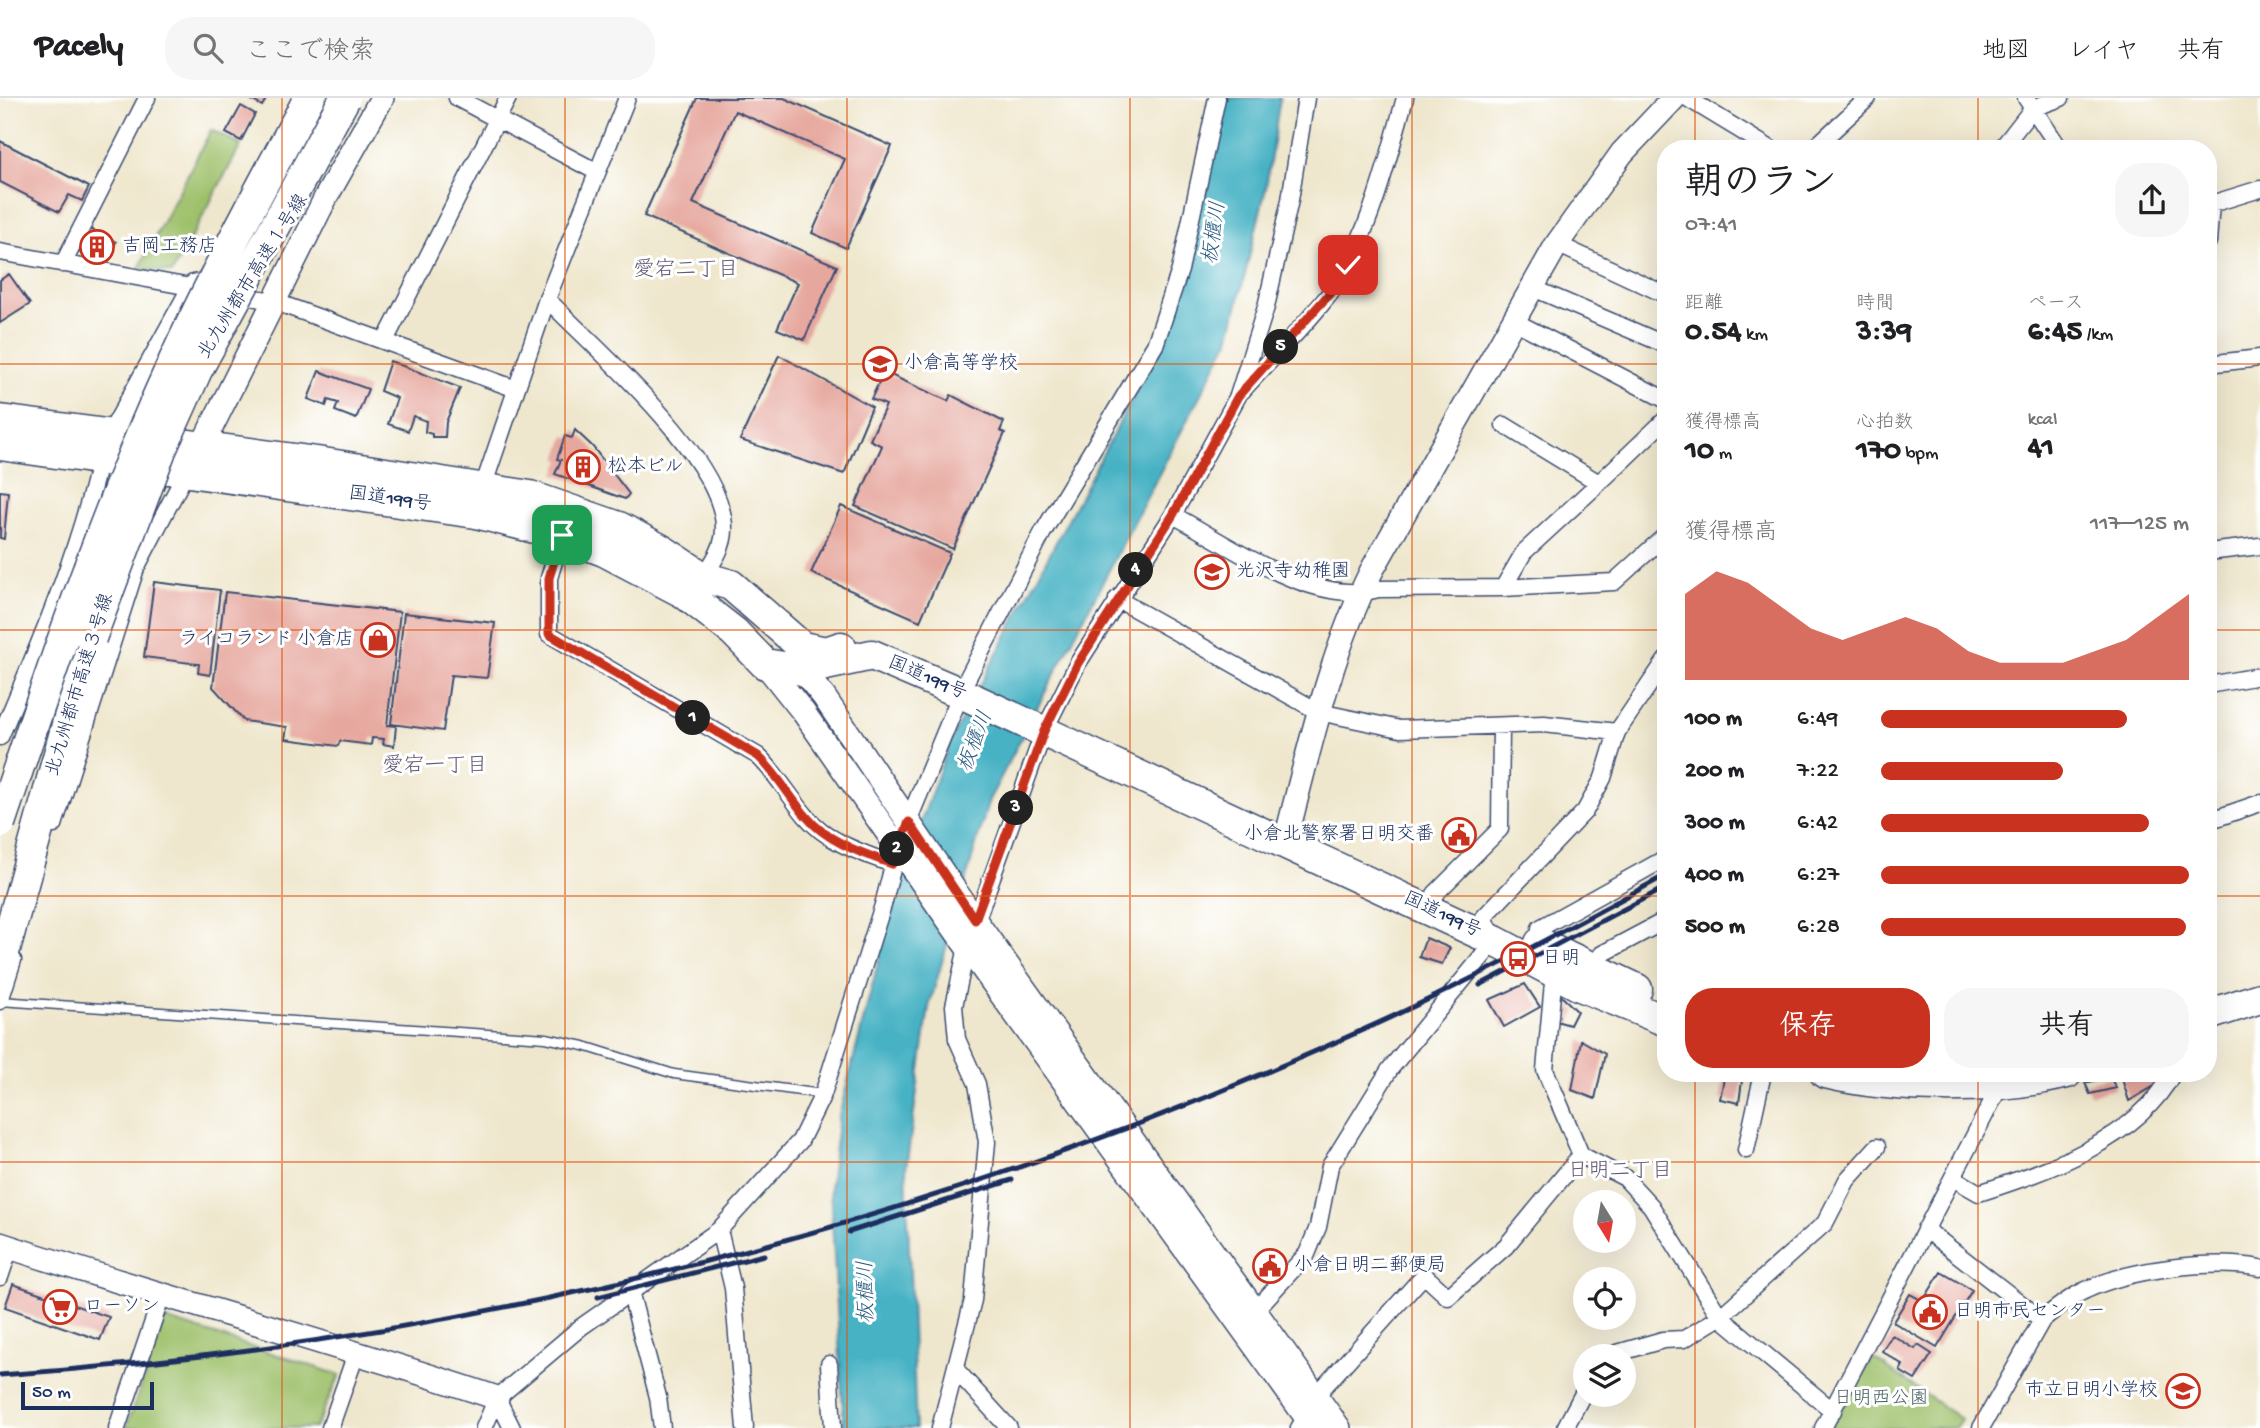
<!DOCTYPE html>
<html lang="ja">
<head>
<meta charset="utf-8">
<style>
  :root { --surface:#fff; --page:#f6f6f6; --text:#202124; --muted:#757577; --line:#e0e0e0; --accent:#c8321e }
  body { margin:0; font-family:"Gochi Hand","Klee One",sans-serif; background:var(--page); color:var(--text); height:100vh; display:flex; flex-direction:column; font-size:26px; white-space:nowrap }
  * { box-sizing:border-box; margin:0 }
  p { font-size:23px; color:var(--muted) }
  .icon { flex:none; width:38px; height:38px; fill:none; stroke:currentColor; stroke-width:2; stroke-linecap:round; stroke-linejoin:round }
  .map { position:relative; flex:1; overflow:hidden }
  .side { position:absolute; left:1657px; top:42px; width:560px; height:942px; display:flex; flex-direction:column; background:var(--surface); border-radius:28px; box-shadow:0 7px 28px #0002 }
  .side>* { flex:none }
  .needle { width:46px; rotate:169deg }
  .fabs { position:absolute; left:1573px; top:1092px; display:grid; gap:14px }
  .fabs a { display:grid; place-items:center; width:63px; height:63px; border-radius:50%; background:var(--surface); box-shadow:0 7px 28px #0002; font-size:35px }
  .scale { position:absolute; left:21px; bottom:18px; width:133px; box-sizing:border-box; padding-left:7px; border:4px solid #1b2f5e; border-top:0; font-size:19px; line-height:24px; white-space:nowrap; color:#1b2f5e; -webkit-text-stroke:5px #fff; paint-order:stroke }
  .pin { position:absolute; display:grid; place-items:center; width:60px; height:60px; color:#fff; margin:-30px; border-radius:14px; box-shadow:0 4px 10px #0006 }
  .km { position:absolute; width:35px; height:35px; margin:-18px; border-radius:50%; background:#222; color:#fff; font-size:19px; line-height:35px; text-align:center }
  .round { display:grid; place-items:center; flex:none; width:74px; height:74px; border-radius:28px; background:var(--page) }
  .overview { display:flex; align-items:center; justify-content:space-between; height:119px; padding:0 28px }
  h1 { font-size:38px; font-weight:800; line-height:52px }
  .metrics { display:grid; grid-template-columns:repeat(3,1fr); gap:10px; height:119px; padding:7px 28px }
  .metrics div { display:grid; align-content:center }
  .metrics b { font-size:30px; font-weight:800 }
  .metrics small { font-size:19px; font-weight:400 }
  .metrics p { font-size:19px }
  .chart { height:196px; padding:14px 28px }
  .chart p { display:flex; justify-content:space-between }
  .chart svg { width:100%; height:126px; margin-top:7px; fill:var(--accent); opacity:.7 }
  .cta { display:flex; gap:14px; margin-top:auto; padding:14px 28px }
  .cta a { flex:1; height:80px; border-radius:28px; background:var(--accent); color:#fff; font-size:28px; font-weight:800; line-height:80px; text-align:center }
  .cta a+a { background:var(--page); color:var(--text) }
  ul { padding:0 28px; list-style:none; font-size:23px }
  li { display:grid; grid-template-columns:112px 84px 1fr; align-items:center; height:52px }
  li i { height:18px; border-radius:9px; background:var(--accent) }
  header { display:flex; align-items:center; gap:42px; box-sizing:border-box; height:98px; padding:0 35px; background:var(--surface); border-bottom:2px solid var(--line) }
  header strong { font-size:33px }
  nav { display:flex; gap:38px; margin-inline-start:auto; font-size:24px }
  .search { width:490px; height:63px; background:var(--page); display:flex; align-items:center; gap:18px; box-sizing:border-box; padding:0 24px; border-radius:28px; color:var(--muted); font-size:26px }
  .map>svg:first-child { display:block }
</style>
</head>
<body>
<header>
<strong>Pacely</strong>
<div class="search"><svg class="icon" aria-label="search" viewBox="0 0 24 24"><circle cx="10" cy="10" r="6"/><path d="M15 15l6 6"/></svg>ここで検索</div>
<nav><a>地図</a><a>レイヤ</a><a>共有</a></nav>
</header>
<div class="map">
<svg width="2260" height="1330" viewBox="0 0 2260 1330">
  <rect width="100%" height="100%" fill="#fff"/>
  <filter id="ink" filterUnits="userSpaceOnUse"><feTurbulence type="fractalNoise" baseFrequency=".0143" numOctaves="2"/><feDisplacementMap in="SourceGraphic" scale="14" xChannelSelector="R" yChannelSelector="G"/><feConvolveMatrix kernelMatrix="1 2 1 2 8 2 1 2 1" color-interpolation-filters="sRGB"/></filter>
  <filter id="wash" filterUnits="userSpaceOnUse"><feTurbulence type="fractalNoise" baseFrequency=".00686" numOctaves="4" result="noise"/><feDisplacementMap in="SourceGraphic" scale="28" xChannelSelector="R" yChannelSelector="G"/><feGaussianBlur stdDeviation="1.57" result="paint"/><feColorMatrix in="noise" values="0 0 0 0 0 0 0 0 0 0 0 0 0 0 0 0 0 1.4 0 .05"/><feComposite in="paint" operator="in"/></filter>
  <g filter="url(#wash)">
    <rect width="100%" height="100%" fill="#efe7cd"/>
    <path fill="#9dc069" stroke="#5c7864" stroke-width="2" d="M211 32 241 47 172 175 139 170Z
      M165 1221 340 1277 315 1330H126Z
      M1873 1260 1961 1321 1955 1330H1830Z"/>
    <path fill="#46b2c4" stroke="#307091" stroke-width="2" d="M1210 0H1280L1266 90 1229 242 989 702 929 909 906 1070 916 1330H844L830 1088 839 1018 897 790 950 644 1169 231 1193 168Z"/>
    <g id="blocks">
      <path fill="#e6a79e" d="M248 0H267L262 8Z
        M697 0H784L892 48 846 150 812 135 845 61 735 13 693 105 837 168 804 242 777 231 798 185 644 118Z
        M241 8 255 16 241 43 226 35Z
        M0 43 89 89 82 103 69 97 59 114 0 84Z
        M90 131 116 144 107 161 97 156 94 162 78 153Z
        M9 176 30 206 0 225V182Z
        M779 257 872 309 844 376 740 342Z
        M390 263 460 290 446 324 445 339H432V336L425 334 426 323 413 318 408 333 388 326 397 300 380 293Z
        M319 273 368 291 356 321 335 313 338 305 328 302 326 308 308 301Z
        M884 274 948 303 951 297 1004 324 1000 333 1005 335 953 451 855 408 882 348 870 342 886 307 871 301Z
        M575 332 592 348 629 396 625 401 555 376 561 362 557 361 565 338 572 340Z
        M0 393 8 394 4 441 0 440Z
        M841 408 950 455 920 523 811 475Z
        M154 484 220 492 210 577 198 575 199 566 144 559Z
        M225 494 400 514 387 627 396 628 394 648 383 646 384 641 372 640 371 647 340 643 338 648 285 641 287 629 244 623 213 589Z
        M404 515 495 525 487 580 451 577 443 633 391 626Z
        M1426 840 1450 850 1442 866 1419 859Z
        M1525 886 1540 909 1504 929 1489 902Z
        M1558 895 1577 913 1570 927 1549 921Z
        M1581 942 1605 956 1595 1001 1572 992Z
        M1725 975H1743L1739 1005 1720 1001Z
        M2138 975H2158L2161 984 2129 1003 2122 981Z
        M2110 979 2116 990 2090 996 2085 985Z
        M1941 1174 1972 1192 1937 1250 1893 1224 1910 1196 1923 1203Z
        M13 1186 109 1219 100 1242 5 1209Z
        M1892 1237 1915 1251 1918 1247 1932 1256 1915 1282 1900 1273 1903 1267 1882 1253Z"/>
    </g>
  </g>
  <g filter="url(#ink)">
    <use href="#blocks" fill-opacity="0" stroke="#3b4b6f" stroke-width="2"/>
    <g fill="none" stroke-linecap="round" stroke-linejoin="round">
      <g stroke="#3b4b6f" stroke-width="11">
        <path id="lane" d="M0 903 546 940 584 948 674 976 822 996"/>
      </g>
      <g stroke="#3b4b6f" stroke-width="19">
        <path id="street" d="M457 0 597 74
          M1687 0 1771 51
          M2026 0 2060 51
          M1813 51 1868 0
          M2001 51 2033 10 2061 0
          M2208 107 2260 91
          M2208 144 2211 106
          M1557 146 1666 197
          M0 154 201 191
          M63 166 147 0
          M1533 190 1666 247
          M233 196 273 203 516 291
          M547 201C595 251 725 361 724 431 724 450 713 464 703 479
          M1514 223 1666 302
          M385 243 508 0
          M2208 266 2260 260
          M1242 293C1271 260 1305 229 1331 194 1368 143 1388 61 1405 0
          M1504 327 1599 385 1666 321
          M481 395 547 201 627 0
          M1173 417C1229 447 1314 509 1378 491L1503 490 1614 484 1666 437
          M562 437 549 480V536L758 658C777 676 789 698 806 718 827 744 862 755 892 766
          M2208 454 2260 448
          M1503 490 1524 454 1599 385
          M1117 501 1319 614 1400 631 1544 626 1617 634
          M2208 587 2260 578
          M0 639C39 547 78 457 100 360
          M2208 723 2260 705
          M54 727 136 470 189 369
          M1435 796 1500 731 1501 628
          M1540 830 1666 760
          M1554 874 1545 972 1581 1057 1625 1080 1651 1108 1720 1219 1833 1313
          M1588 874 1602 856 1666 822
          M0 903 13 862
          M1746 1052 1763 975
          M1953 1080 1979 1095C2047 1073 2137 1042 2173 975
          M1925 1131 2042 1222C2055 1211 2070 1199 2086 1192 2130 1171 2212 1161 2260 1170
          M0 1179 10 1149
          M630 1193 658 1299 662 1330
          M1249 1219 1307 1156 1318 1129 1330 1068 1390 971 1495 843 1484 819 1585 713 1603 680 1617 634 1666 562
          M1607 1258 1663 1242 1684 1241 1720 1219 1825 1125 1847 1082 1877 1049
          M829 1266 833 1330
          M956 1272 1009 1330
          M497 1300 512 1330
          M117 1330 162 1197
          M330 1330 357 1253
          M484 1330 497 1300 581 1229 719 1132
          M745 1330 733 1190 719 1132 800 1043 823 996 883 807 898 748 966 583 1043 434 1155 247 1180 172 1217 0
          M940 1330 973 1202 987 1044 977 986 957 941 954 908 967 849 1044 633 1078 565 1173 417 1238 298 1266 209 1290 102 1306 0
          M1299 1330 1322 1291 1424 1177 1448 1199 1506 1148 1581 1057
          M1565 1330 1586 1290
          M1823 1330 2002 984
          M1981 1330 2042 1222"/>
      </g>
      <g stroke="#3b4b6f" stroke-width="26">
        <path id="secondary" d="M107 348 195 188
          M202 348 326 99 382 0
          M765 566 804 615 967 849 1314 1330
          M802 572 824 599 975 822 1339 1330
          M1289 729C1311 643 1332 552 1372 472L1557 146 1622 55 1674 0
          M0 1146C165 1200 333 1245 497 1300"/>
      </g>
      <g stroke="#3b4b6f" stroke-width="33">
        <path id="highway" d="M0 322 317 364 530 398 619 429 662 452 703 479 731 487 802 549 826 554 841 549
          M0 347 476 415 562 437 604 453 684 495 734 534 765 566 802 572 872 557 963 596 1495 843 1578 887 1666 923
          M1540 845 1637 891
          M0 869 91 540
          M2208 917 2260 900
          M1825 975C1895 992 1997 993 2067 975"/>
      </g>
      <use href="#lane" stroke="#fff" stroke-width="8"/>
      <use href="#street" stroke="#fff" stroke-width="16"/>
      <use href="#secondary" stroke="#fff" stroke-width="23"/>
      <use href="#highway" stroke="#fff" stroke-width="30"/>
      <path stroke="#1b2f5e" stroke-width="5" d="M1480 887 1666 789
        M849 1134 1012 1082
        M598 1199 764 1157
        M0 1277C473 1245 945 1124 1376 926 1475 881 1571 829 1666 777"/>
      <g stroke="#3b4b6f" stroke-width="33" stroke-linecap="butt">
        <path id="highway-bridge" d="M91 540 161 352 197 272 345 0
          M0 725C42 600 84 474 135 352 184 231 247 115 309 0"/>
      </g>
      <use href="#highway-bridge" stroke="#fff" stroke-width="30"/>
    </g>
  </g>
  <g fill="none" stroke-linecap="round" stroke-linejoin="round" filter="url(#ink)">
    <g stroke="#fff" stroke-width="14">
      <path id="route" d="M562 437 549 480V536L758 658C777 676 789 698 806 718 827 744 862 755 892 766L909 724 975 822 1044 633 1078 565 1173 417 1238 298 1331 194 1348 167"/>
    </g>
    <use href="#route" stroke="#c8321e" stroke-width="9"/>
  </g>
  <path fill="none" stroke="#de5710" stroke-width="2" stroke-opacity="0.55" d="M282 0V1330M565 0V1330M847 0V1330M1130 0V1330M1412 0V1330M1695 0V51M1978 0V51M0 266H1666M2208 266H2260M0 532H1666M2208 532H2260M0 798H1666M2208 798H2260M1695 975V1330M1978 975V1330M0 1064H2260"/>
  <defs>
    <g id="building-ring" transform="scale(1.75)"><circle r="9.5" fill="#fff" stroke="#c8321e" stroke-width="1.5"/><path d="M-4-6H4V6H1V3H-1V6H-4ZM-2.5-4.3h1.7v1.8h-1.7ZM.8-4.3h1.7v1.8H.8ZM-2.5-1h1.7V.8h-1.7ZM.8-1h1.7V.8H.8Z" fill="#c8321e"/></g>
    <g id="school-ring" transform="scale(1.75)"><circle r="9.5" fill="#fff" stroke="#c8321e" stroke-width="1.5"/><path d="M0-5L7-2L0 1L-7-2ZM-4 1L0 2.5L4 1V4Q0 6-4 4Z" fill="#c8321e"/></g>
    <g id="shop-ring" transform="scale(1.75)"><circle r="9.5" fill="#fff" stroke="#c8321e" stroke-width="1.5"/><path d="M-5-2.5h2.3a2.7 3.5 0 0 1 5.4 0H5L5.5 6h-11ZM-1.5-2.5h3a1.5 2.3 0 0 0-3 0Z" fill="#c8321e"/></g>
    <g id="civic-ring" transform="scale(1.75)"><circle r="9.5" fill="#fff" stroke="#c8321e" stroke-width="1.5"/><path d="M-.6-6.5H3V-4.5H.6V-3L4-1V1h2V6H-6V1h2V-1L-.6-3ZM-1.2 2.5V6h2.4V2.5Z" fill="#c8321e"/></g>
    <g id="bus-ring" transform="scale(1.75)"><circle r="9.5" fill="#fff" stroke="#c8321e" stroke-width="1.5"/><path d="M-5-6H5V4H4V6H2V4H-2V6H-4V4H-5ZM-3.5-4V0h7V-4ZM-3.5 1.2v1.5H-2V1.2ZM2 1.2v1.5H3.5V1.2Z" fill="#c8321e"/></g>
    <g id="supermarket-ring" transform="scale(1.75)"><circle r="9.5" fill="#fff" stroke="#c8321e" stroke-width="1.5"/><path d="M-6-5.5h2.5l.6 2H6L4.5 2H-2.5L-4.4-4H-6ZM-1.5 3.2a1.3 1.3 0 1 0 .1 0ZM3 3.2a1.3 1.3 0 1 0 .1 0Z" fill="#c8321e"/></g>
  </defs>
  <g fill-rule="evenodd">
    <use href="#building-ring" x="97" y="149"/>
    <use href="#school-ring" x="880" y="266"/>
    <use href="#building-ring" x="583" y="369"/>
    <use href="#school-ring" x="1212" y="474"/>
    <use href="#shop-ring" x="378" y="542"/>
    <use href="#civic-ring" x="1459" y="737"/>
    <use href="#bus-ring" x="1518" y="861"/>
    <use href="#civic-ring" x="1270" y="1168"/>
    <use href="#supermarket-ring" x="60" y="1209"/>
    <use href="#civic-ring" x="1930" y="1214"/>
    <use href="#school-ring" x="2183" y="1293"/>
  </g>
  <g text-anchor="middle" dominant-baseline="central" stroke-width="6" stroke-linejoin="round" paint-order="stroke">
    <g font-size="19" fill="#1b2f5e" stroke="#fff" text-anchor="start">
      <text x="122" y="149">吉岡工務店</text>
      <text x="904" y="266">小倉高等学校</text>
      <text x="608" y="369">松本ビル</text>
      <text x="1236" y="474">光沢寺幼稚園</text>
      <text x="354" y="542" text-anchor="end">ライコランド 小倉店</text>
      <text x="1434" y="737" text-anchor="end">小倉北警察署日明交番</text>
      <text x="1542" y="861">日明</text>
      <text x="1294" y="1168">小倉日明二郵便局</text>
      <text x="84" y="1209">ローソン</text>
      <text x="1954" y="1214">日明市民センター</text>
      <text x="2158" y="1293" text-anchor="end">市立日明小学校</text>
    </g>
    <g font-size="19" fill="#1b2f5e" stroke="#fff">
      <text transform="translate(254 179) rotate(-58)">北九州都市高速１号線</text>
      <text transform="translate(390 402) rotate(8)">国道199号</text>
      <text transform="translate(927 581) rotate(23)">国道199号</text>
      <text transform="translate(81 587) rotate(-73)">北九州都市高速３号線</text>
      <text transform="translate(1442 818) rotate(25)">国道199号</text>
    </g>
    <g font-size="19" fill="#486262" stroke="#fff">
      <text x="1881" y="1301">日明西公園</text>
    </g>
    <g font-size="21" font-style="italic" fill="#2a5d82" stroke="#fff">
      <text transform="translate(1216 135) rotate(-82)">板櫃川</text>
      <text transform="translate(977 644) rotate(-69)">板櫃川</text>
      <text transform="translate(868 1194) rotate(-91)">板櫃川</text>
    </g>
    <g font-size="21" fill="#625974" stroke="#fff">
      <text x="686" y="173">愛宕二丁目</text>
      <text x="435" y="669">愛宕一丁目</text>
      <text x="1620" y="1074">日明二丁目</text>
    </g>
  </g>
</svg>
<div class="fabs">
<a><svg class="needle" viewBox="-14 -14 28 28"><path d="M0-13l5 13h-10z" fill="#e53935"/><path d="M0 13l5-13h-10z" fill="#757577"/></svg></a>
<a><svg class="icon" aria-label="locate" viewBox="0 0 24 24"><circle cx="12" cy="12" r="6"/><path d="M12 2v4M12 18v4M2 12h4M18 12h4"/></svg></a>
<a><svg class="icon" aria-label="layers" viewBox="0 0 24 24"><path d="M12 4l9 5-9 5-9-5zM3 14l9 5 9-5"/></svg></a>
</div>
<div class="scale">50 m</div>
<div class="pin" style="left:562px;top:437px;background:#1e9e55"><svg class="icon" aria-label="arrive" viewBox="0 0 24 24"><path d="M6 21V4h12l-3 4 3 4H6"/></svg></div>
<div class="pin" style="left:1348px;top:167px;background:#d93025"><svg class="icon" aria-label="check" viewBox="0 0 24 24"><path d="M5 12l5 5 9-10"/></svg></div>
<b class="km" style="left:693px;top:620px">1</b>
<b class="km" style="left:897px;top:751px">2</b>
<b class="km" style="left:1016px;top:710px">3</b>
<b class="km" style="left:1136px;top:472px">4</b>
<b class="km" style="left:1281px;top:249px">5</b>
<section class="side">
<div class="overview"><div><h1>朝のラン</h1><p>07:41</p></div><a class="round"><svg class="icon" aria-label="share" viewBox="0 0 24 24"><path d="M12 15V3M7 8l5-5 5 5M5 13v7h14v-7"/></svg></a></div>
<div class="metrics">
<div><p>距離</p><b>0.54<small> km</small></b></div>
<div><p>時間</p><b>3:39</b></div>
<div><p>ペース</p><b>6:45<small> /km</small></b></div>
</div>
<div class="metrics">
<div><p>獲得標高</p><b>10<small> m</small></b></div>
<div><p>心拍数</p><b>170<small> bpm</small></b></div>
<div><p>kcal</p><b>41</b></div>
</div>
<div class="chart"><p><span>獲得標高</span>117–125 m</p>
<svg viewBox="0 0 160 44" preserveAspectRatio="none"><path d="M0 44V14L10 6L20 10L30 18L40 26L50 30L60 26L70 22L80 26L90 34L100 38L110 38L120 38L130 34L140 30L150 22L160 14V44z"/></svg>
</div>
<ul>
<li><b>100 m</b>6:49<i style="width:80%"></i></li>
<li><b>200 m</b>7:22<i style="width:59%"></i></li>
<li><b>300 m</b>6:42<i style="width:87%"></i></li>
<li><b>400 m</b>6:27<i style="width:100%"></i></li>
<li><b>500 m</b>6:28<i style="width:99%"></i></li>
</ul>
<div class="cta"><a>保存</a><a>共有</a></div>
</section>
</div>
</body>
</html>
